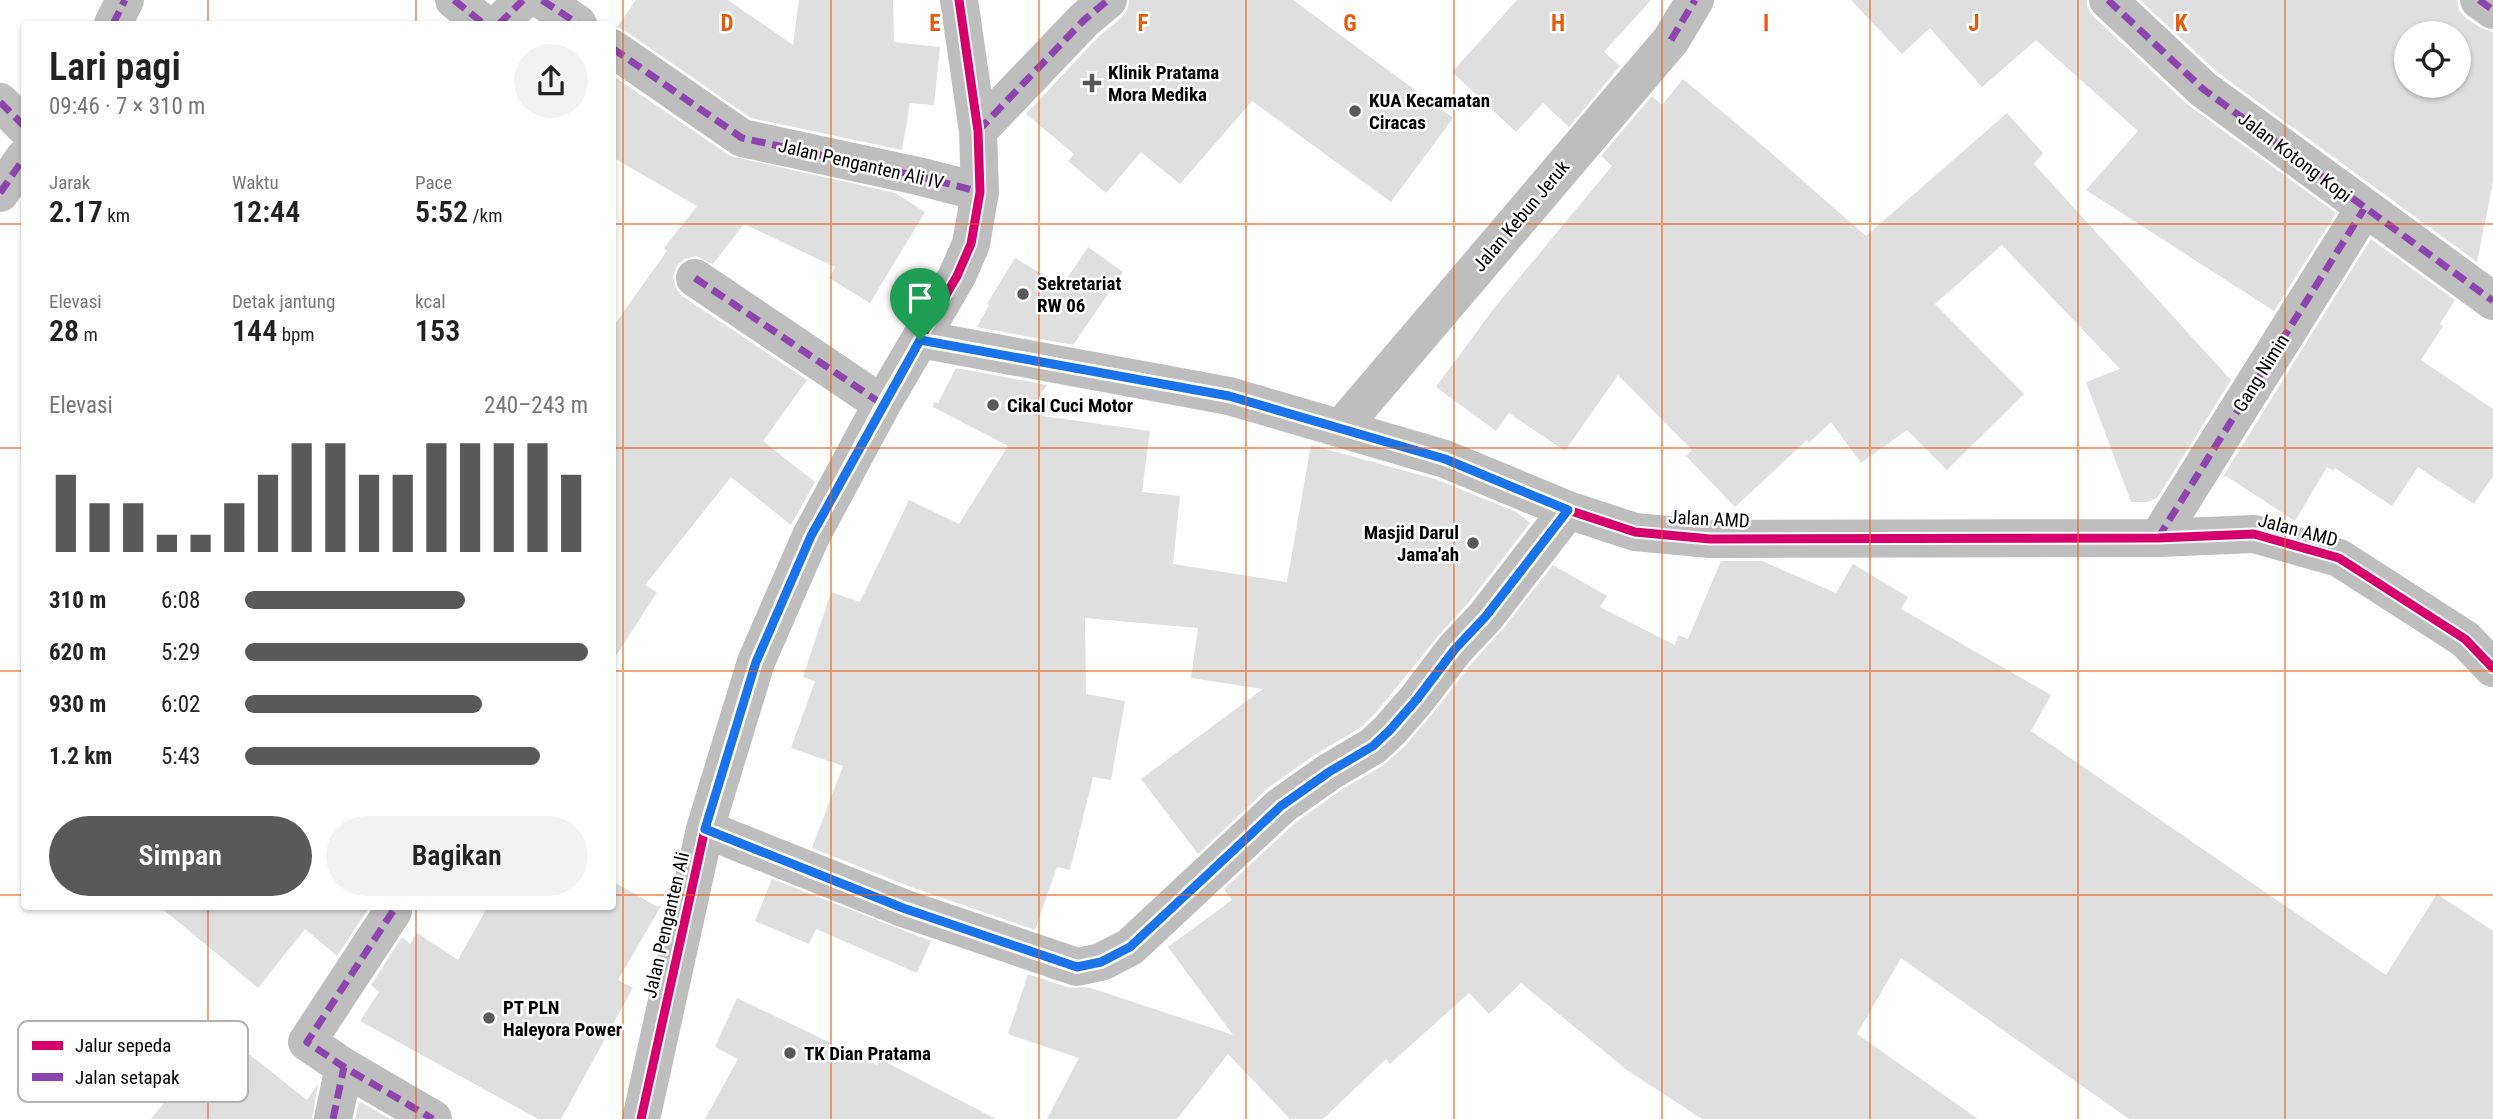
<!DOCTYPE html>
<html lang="id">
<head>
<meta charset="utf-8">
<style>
  :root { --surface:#fff; --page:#f2f2f2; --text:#222; --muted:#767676; --accent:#595959 }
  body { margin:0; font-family:"Roboto Condensed",sans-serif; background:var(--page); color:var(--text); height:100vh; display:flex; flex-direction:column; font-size:26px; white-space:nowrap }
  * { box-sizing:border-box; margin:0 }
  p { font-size:23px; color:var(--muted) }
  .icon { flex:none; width:38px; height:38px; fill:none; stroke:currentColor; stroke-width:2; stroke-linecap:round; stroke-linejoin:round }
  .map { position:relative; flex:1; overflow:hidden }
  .panel { position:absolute; left:21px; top:21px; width:595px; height:889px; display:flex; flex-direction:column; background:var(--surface); border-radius:7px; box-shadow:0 2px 5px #0004 }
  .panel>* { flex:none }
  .tools { position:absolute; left:2394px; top:21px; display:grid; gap:14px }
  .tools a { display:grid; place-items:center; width:77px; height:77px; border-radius:50%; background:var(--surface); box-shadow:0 2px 5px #0004; font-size:35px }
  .pin { position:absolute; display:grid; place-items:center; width:60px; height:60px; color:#fff; margin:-72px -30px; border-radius:50% 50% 50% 0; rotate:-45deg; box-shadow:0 0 7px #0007 }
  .pin .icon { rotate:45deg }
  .round { display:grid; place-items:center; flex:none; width:74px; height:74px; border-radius:37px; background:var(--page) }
  .summary { display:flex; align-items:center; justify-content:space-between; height:119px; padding:0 28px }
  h1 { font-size:38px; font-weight:600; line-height:52px }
  .stats { display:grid; grid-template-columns:repeat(3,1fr); gap:10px; height:119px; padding:7px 28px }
  .stats div { display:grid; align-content:center }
  .stats b { font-size:30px; font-weight:600 }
  .stats small { font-size:19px; font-weight:400 }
  .stats p { font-size:19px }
  .chart { height:196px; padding:14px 28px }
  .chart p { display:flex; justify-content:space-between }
  .chart svg { width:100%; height:126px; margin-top:7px; stroke:var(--accent); stroke-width:6 }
  .primary-button { display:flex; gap:14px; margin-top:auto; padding:14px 28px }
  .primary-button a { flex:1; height:80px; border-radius:42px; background:var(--accent); color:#fff; font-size:28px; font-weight:600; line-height:80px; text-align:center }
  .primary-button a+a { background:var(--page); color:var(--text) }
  ul { padding:0 28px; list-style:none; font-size:23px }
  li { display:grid; grid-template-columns:112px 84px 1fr; align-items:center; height:52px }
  li i { height:18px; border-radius:9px; background:var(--accent) }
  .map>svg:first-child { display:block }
</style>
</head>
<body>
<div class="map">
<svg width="2493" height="1119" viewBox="0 0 2493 1119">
  <rect width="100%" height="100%" fill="#fff"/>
  <path fill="#dfdfdf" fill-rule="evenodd" d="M636 0H728L793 45 799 0H893L894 42 940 47 934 105 910 103 902 150 751 118 624 30 617 27Z
    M1129 0H1293L1453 118 1391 202 1252 101 1180 184 1141 152 1106 193 1068 161 1074 154 1026 114 1099 36 1122 17 1128 8Z
    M1517 0H1651L1604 52 1620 66 1569 127 1543 103 1516 132 1452 72Z
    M1851 0H2087V7L2093 16 2188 105 2336 213 2274 311 2086 190 2138 131 2036 40 1982 87 1930 28 1902 54Z
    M2140 0H2457L2459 10 2466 18 2481 28 2493 32V182L2477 262 2217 72ZM2406 33H2459V86H2406Z
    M612 75 730 156 895 193 925 212 870 303 829 278 835 267 744 224 713 264 696 256 685 259 677 265 673 277 676 288 682 296 807 380 763 441 815 482 791 525 731 477 645 585 657 592 612 662V328L667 251 664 248 697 206 612 157Z
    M1683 79 1769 151 1866 236 2007 113 2043 153 2034 164 2231 380 2157 498 2147 502H2131L2086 382 2120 369 2002 245 1935 304 2024 394 1947 470 1907 430 1861 463 1831 422 1809 443 1807 440 1735 507 1686 456 1692 450 1618 375 1565 451 1509 413 1496 431 1436 387 1495 307 1612 166 1601 156 1652 96 1662 105Z
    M2371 239 2455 300 2440 324 2443 326 2421 360 2493 409V476L2474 504 2418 467 2392 506 2335 468 2333 471 2327 467 2295 521 2226 476 2222 478Z
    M1088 247 1123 272 1073 345 977 327 989 305 987 304 1015 258 1062 286Z
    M956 368 1047 385 1040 395 1051 401 1043 416 1150 431 1142 492 1180 496 1173 564 1287 582 1311 445 1438 480 1516 512 1530 523 1469 602 1438 636 1374 715 1360 728 1316 754 1268 788 1198 854 1141 779 1263 689 1191 678 1198 628 1085 618 1086 694 1125 701 1111 780 1093 777 1070 870 1057 867 1035 930 911 887 812 848 843 766 791 748 815 681 803 677 831 592 860 602 909 500 959 524 1008 446 933 407 934 402 938 403Z
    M1721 561H1762L1836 593 1853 564 1908 597 1901 609 2051 695 2031 731 2386 975 2437 894 2493 931V1119H2129L1901 958 1857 1034 1978 1119H1702L1627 1070 1521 983 1489 1014 1469 993 1390 1064 1386 1059 1323 1119H1290L1228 1054 1177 1119H1047L1079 1058 1008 1034 1028 974 1070 988 1088 987 1233 1035 1168 947 1232 900 1224 889 1295 823 1341 790 1384 765 1405 746 1434 712 1472 663 1503 629 1553 565 1607 596 1600 607 1675 645 1678 635 1688 639Z
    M772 879 931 941 917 973 816 929 809 944 755 921Z
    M612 881 656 906H661L618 980 633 988 561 1119H538L360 1021 379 992 371 985 402 937 410 944 417 933 458 960 488 906H612Z
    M159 906H365L368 909 337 956 305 929 258 988Z
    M737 998 877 1065 880 1059 996 1119H705L738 1059 715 1047Z
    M221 1032 307 1100 318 1084 312 1119H151Z
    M359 1101 390 1119H355Z"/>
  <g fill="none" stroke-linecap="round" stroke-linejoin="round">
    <path stroke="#bebebe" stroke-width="38" d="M454 0 484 24
      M542 0 578 24
      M2108 0 2203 89 2493 301
      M2479 0 2493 10
      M113 24 125 0
      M499 24 523 0
      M612 48 742 138 918 176 980 192
      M0 102 24 126
      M978 131 1084 20 1108 0
      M0 193 24 158
      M695 278 882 404
      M920 339 1229 396 1445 459 1568 510 1635 532 1710 539 2158 538 2254 534 2339 558 2465 639 2493 668
      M1341 428 1671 40 1695 0
      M2158 538 2364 209
      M705 829 903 908 1077 967 1101 962 1130 947 1281 806 1329 772 1373 746 1390 730 1417 699 1455 649 1486 616 1568 510
      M393 911 307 1042 344 1067 433 1119
      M333 1119 344 1067
      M641 1119 705 829 756 662 811 536 882 404 957 276 971 244 980 192 978 131 959 0"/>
    <path stroke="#8e44ad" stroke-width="7" stroke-dasharray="14 7" stroke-linecap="butt" d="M454 0 484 24
      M542 0 578 24
      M2108 0 2203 89 2493 301
      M2479 0 2493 10
      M113 24 125 0
      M499 24 523 0
      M1671 40 1695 0
      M612 48 742 138 918 176 980 192
      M0 102 24 126
      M978 131 1084 20 1108 0
      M0 193 24 158
      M695 278 882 404
      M2158 538 2364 209
      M705 829 903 908 1077 967 1101 962 1130 947 1281 806 1329 772 1373 746 1390 730 1417 699 1455 649 1486 616 1568 510
      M393 911 307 1042 344 1067 433 1119
      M333 1119 344 1067"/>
    <g stroke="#fff" stroke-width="13">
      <path id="cycleway" d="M920 339 1229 396 1445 459 1568 510 1635 532 1710 539 2158 538 2254 534 2339 558 2465 639 2493 668
        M641 1119 705 829 756 662 811 536 882 404 957 276 971 244 980 192 978 131 959 0"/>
    </g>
    <use href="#cycleway" stroke="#d6006c" stroke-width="9"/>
  </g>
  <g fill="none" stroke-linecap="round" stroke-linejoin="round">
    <g stroke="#fff" stroke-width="14">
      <path id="route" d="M920 340 1229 396 1445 459 1568 510 1486 616 1455 649 1417 699 1390 730 1373 746 1329 772 1281 806 1130 947 1101 962 1077 967 903 908 705 829 756 662 811 536Z"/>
    </g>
    <use href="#route" stroke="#1a73e8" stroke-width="9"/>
  </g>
  <path fill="none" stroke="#e8590c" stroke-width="2" stroke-opacity="0.55" d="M208 0V24M416 0V24M623 0V1119M831 0V1119M1039 0V1119M1246 0V1119M1454 0V1119M1662 0V1119M1870 0V1119M2078 0V1119M2285 0V1119M0 224H24M612 224H2493M0 448H24M612 448H2493M0 671H24M612 671H2493M0 895H24M612 895H2493M208 906V1119M416 906V1119"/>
  <g fill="#595959" stroke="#fff" stroke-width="2.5">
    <path d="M1088.5 72.5h7v7h7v7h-7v7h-7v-7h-7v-7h7z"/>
    <circle cx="1355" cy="111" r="7"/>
    <circle cx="1023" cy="294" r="7"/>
    <circle cx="993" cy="405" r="7"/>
    <circle cx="1473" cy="543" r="7"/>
    <circle cx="489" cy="1018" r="7"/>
    <circle cx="790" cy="1053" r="7"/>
  </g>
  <g text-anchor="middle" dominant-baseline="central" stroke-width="5" stroke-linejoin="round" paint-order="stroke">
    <g font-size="19" font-weight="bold" fill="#000" stroke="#fff" text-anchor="start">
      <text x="1108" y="72">Klinik Pratama<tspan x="1108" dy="22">Mora Medika</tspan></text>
      <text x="1369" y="100">KUA Kecamatan<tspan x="1369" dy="22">Ciracas</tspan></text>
      <text x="1037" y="283">Sekretariat<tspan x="1037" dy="22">RW 06</tspan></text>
      <text x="1007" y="405">Cikal Cuci Motor</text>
      <text x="1459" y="532" text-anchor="end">Masjid Darul<tspan x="1459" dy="22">Jama'ah</tspan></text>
      <text x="503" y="1007">PT PLN<tspan x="503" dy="22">Haleyora Power</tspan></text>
      <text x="804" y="1053">TK Dian Pratama</text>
    </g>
    <g font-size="19" fill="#000" stroke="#fff">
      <text transform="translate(2295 157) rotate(37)">Jalan Kotong Kopi</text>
      <text transform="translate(861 164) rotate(13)">Jalan Penganten Ali IV</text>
      <text transform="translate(1521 216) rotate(-50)">Jalan Kebun Jeruk</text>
      <text transform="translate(2261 373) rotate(-58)">Gang Nimin</text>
      <text transform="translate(1709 519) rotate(3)">Jalan AMD</text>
      <text transform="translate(2298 530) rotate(15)">Jalan AMD</text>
      <text transform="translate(666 925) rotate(-77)">Jalan Penganten Ali</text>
    </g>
  </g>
  <rect x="18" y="1021" width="230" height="81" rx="10" fill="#fff" stroke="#b2b2b2" stroke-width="2"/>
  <rect x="32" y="1041" width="31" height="9" fill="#d6006c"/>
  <rect x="32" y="1073" width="31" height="8" fill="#8e44ad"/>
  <g font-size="19" fill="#000">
    <text x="75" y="1052">Jalur sepeda</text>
    <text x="75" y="1084">Jalan setapak</text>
  </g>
  <g font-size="23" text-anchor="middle" font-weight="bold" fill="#e8590c" stroke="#fff" stroke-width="5" stroke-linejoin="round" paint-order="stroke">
    <text x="727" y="31">D</text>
    <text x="935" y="31">E</text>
    <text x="1143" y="31">F</text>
    <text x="1350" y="31">G</text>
    <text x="1558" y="31">H</text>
    <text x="1766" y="31">I</text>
    <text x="1974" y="31">J</text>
    <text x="2181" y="31">K</text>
  </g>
</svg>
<div class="tools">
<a><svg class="icon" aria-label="locate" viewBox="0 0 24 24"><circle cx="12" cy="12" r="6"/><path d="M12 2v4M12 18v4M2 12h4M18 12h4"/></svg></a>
</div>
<div class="pin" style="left:920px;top:340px;background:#1e9e55"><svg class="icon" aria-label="arrive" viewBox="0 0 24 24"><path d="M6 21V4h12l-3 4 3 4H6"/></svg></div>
<section class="panel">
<div class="summary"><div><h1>Lari pagi</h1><p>09:46 · 7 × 310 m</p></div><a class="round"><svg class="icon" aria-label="share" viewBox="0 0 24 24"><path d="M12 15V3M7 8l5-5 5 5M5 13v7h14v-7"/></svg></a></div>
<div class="stats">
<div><p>Jarak</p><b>2.17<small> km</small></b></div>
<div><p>Waktu</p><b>12:44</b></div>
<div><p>Pace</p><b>5:52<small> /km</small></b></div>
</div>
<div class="stats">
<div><p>Elevasi</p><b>28<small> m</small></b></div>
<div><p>Detak jantung</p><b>144<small> bpm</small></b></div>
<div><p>kcal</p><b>153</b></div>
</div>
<div class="chart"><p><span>Elevasi</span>240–243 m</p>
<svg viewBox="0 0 160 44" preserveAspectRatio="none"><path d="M5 44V17M15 44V27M25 44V27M35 44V38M45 44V38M55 44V27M65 44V17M75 44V6M85 44V6M95 44V17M105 44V17M115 44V6M125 44V6M135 44V6M145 44V6M155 44V17"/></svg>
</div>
<ul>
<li><b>310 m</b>6:08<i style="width:64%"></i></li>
<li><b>620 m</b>5:29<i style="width:100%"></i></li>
<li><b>930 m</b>6:02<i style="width:69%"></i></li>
<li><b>1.2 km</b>5:43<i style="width:86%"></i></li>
</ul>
<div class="primary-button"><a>Simpan</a><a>Bagikan</a></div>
</section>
</div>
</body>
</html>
